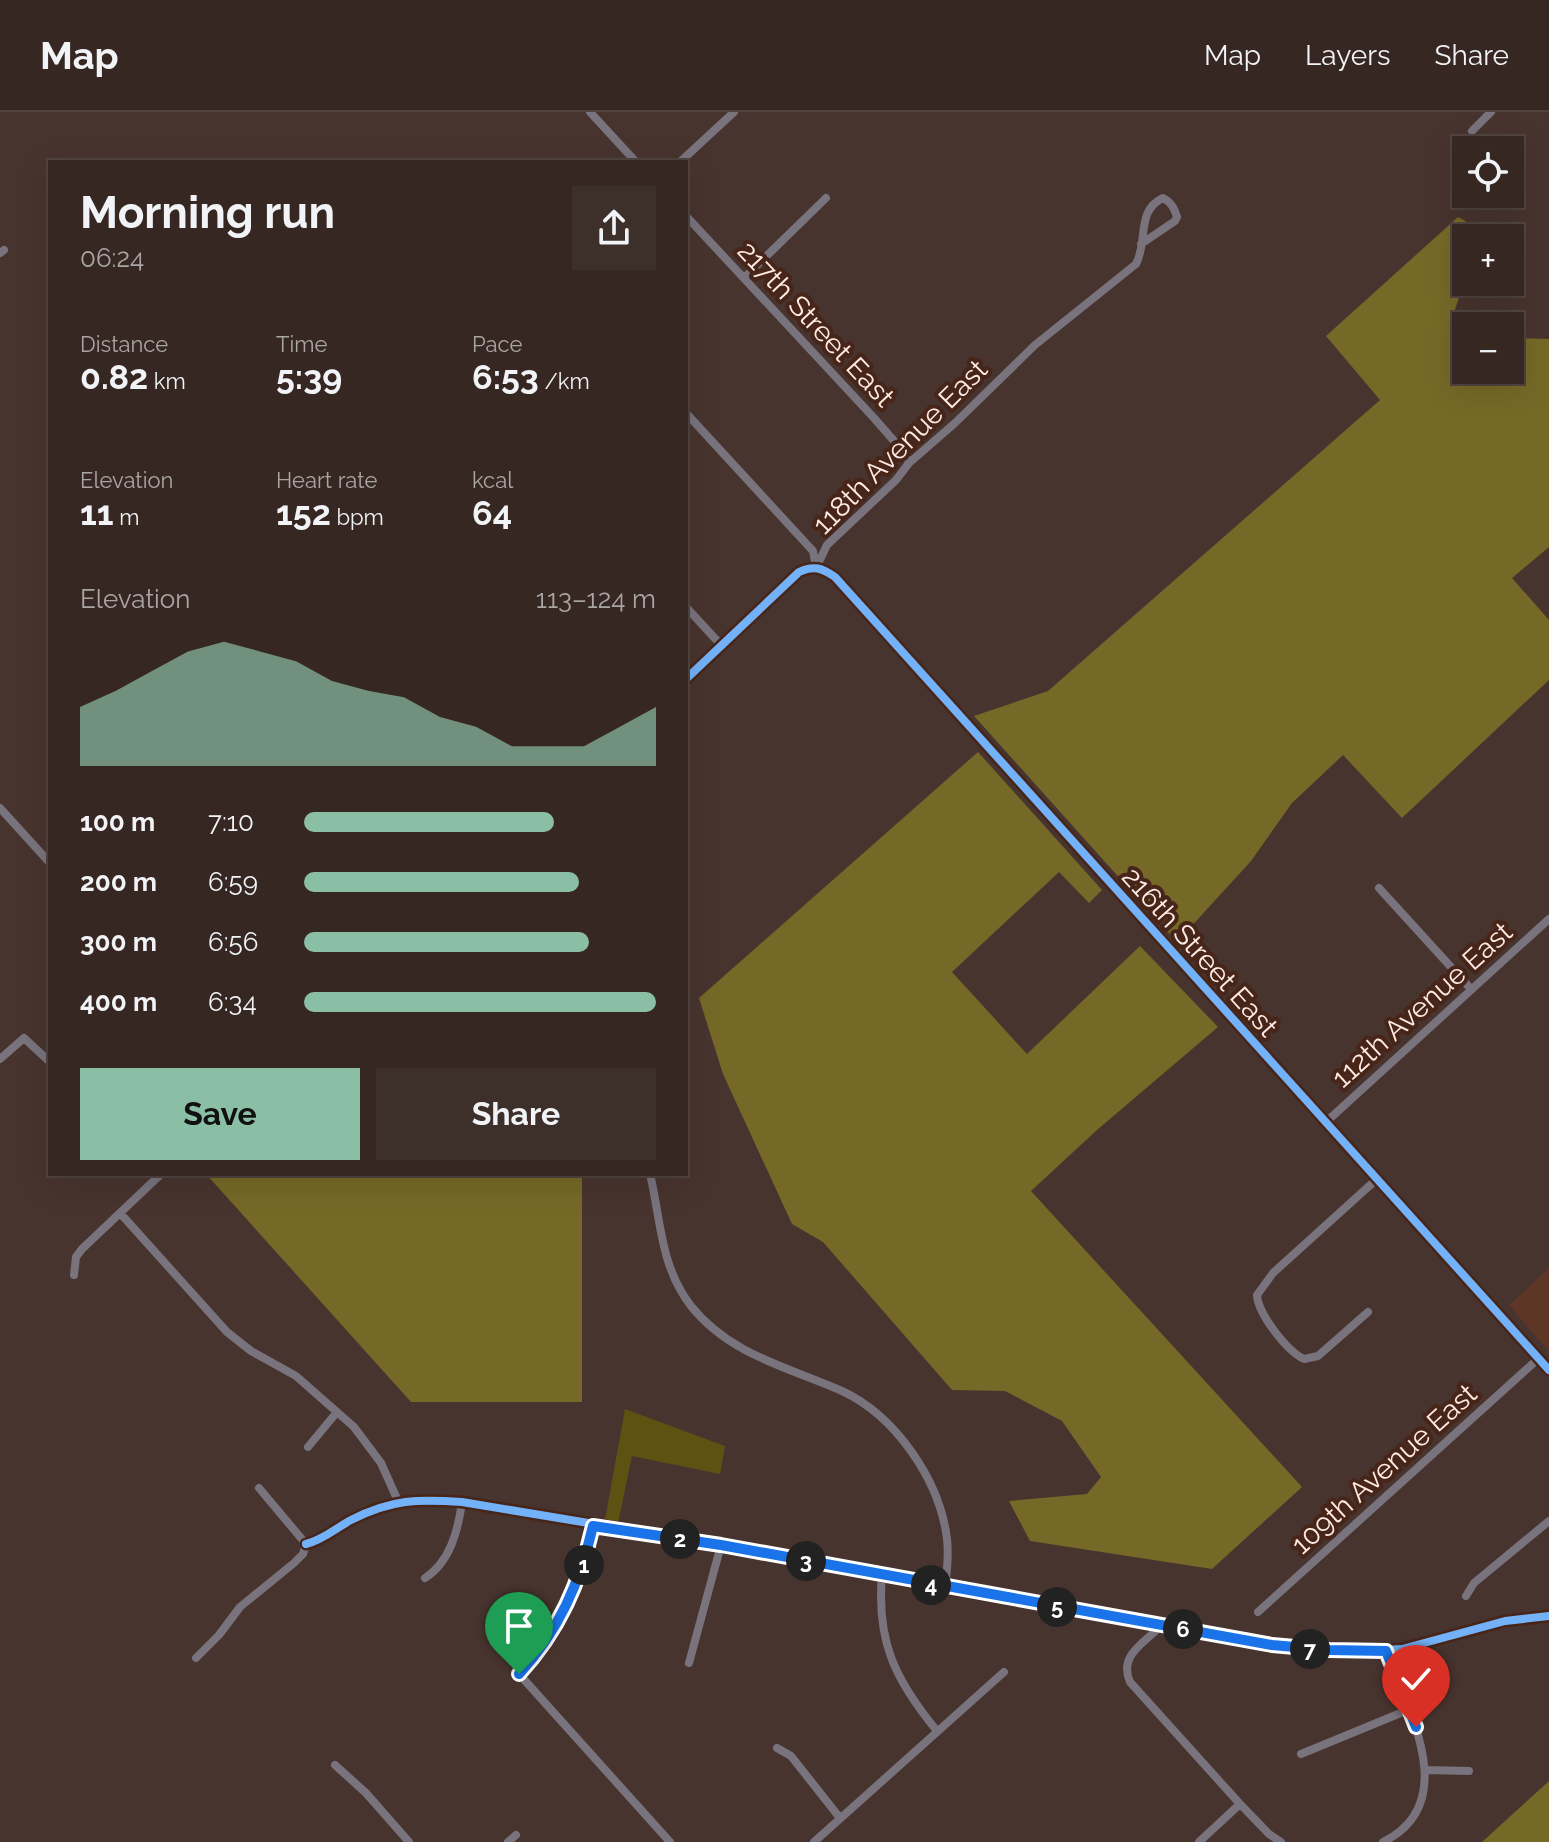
<!DOCTYPE html>
<html lang="en">
<head>
<meta charset="utf-8">
<style>
  :root { --surface:#362722; --page:#3d2f2a; --text:#f1f3f6; --muted:#aaa5a5; --line:#504440; --accent:#8abfa5 }
  body { margin:0; font-family:Raleway,sans-serif; background:var(--page); color:var(--text); height:100vh; display:flex; flex-direction:column; font-size:30px; white-space:nowrap }
  * { box-sizing:border-box; margin:0 }
  p { font-size:26px; color:var(--muted) }
  .icon { flex:none; width:44px; height:44px; fill:none; stroke:currentColor; stroke-width:2; stroke-linecap:round; stroke-linejoin:round }
  .map { position:relative; flex:1; overflow:hidden }
  .panel { position:absolute; left:48px; top:48px; width:640px; height:1016px; display:flex; flex-direction:column; background:var(--surface); border-radius:0px; box-shadow:0 8px 32px #0002,0 0 0 2px var(--line) }
  .panel>* { flex:none }
  .buttons { position:absolute; left:1452px; top:24px; display:grid; gap:16px }
  .buttons a { display:grid; place-items:center; width:72px; height:72px; border-radius:0px; background:var(--surface); box-shadow:0 8px 32px #0002,0 0 0 2px var(--line); font-size:40px }
  .pin { position:absolute; display:grid; place-items:center; width:68px; height:68px; color:#fff; margin:-82px -34px; border-radius:50% 50% 50% 0; rotate:-45deg; box-shadow:0 0 8px #0007 }
  .pin .icon { rotate:45deg }
  .km { position:absolute; width:40px; height:40px; margin:-20px; border-radius:50%; background:#222; color:#fff; font-size:22px; line-height:40px; text-align:center }
  .round { display:grid; place-items:center; flex:none; width:84px; height:84px; border-radius:0px; background:var(--page) }
  .summary { display:flex; align-items:center; justify-content:space-between; height:136px; padding:0 32px }
  h1 { font-size:44px; font-weight:700; line-height:60px }
  .figures { display:grid; grid-template-columns:repeat(3,1fr); gap:12px; height:136px; padding:8px 32px }
  .figures div { display:grid; align-content:center }
  .figures b { font-size:34px; font-weight:700 }
  .figures small { font-size:22px; font-weight:400 }
  .figures p { font-size:22px }
  .chart { height:224px; padding:16px 32px }
  .chart p { display:flex; justify-content:space-between }
  .chart svg { width:100%; height:144px; margin-top:8px; fill:var(--accent); opacity:.7 }
  .button { display:flex; gap:16px; margin-top:auto; padding:16px 32px }
  .button a { flex:1; height:92px; border-radius:0px; background:var(--accent); color:#111; font-size:32px; font-weight:700; line-height:92px; text-align:center }
  .button a+a { background:var(--page); color:var(--text) }
  ul { padding:0 32px; list-style:none; font-size:26px }
  li { display:grid; grid-template-columns:128px 96px 1fr; align-items:center; height:60px }
  li i { height:20px; border-radius:10px; background:var(--accent) }
  header { display:flex; align-items:center; gap:48px; box-sizing:border-box; height:112px; padding:0 40px; background:var(--surface); border-bottom:2px solid var(--line) }
  header strong { font-size:38px }
  nav { display:flex; gap:44px; margin-inline-start:auto; font-size:28px }
  .map>svg:first-child { display:block }
</style>
</head>
<body>
<header>
<strong>Map</strong>
<nav><a>Map</a><a>Layers</a><a>Share</a></nav>
</header>
<div class="map">
<svg width="1549" height="1730" viewBox="0 0 1549 1730">
  <rect width="100%" height="100%" fill="#48342e"/>
  <path fill="#5d3628" d="M1549 1156V1240L1509 1193Z"/>
  <path fill="#5e5213" d="M625 1297 725 1334 720 1362 632 1344 618 1411 605 1408Z"/>
  <path fill="#766927" d="M1458 105 1481 118 1478 126H1466V163L1453 204 1466 218V258H1510V226L1549 227V435L1512 466 1549 508V568L1402 706 1343 643 1292 691 1251 749 1177 830 974 604 1048 579 1380 288 1326 224Z
    M978 640 1102 778 1089 791 1059 760 952 860 1027 942 1140 834 1218 915 1097 1018 1031 1079 1302 1375 1212 1457 1030 1429 1009 1389 1087 1382 1101 1365 1062 1309 1005 1279 952 1278 823 1130 792 1112 723 962 699 886Z
    M206 1062H582V1290H411Z
    M1549 1669V1730H1482Z"/>
  <g fill="none" stroke-linecap="round" stroke-linejoin="round">
    <path stroke="#78737d" stroke-width="8" d="M590 0 636 50
      M1472 19 1491 0
      M680 50 734 0
      M686 104 874 306 902 338 909 351
      M0 141 4 138
      M744 166 826 86
      M686 301 813 439 816 455
      M816 456 827 433 896 368 909 351 955 311 1035 233 1136 152C1148 130 1136 98 1163 86 1172 91 1174 96 1177 105L1175 109 1141 132
      M686 495 721 533
      M686 567 799 460C814 453 822 456 835 465L1549 1258
      M0 696 50 751
      M1379 776 1471 877
      M0 947 24 926 50 950
      M1325 1011 1549 807
      M650 1062C661 1108 660 1154 691 1194 730 1243 788 1255 842 1279 896 1304 940 1369 947 1427 949 1443 947 1460 945 1476
      M120 1101 227 1220 251 1239 296 1264 354 1315 381 1351 398 1389
      M74 1163 76 1145 82 1137 161 1062
      M1368 1200 1318 1244 1304 1247C1287 1239 1258 1202 1257 1183L1273 1161 1378 1066
      M308 1335 337 1300
      M259 1376 306 1432
      M593 1414C580 1470 559 1519 519 1562L670 1730
      M306 1432C323 1428 336 1416 351 1408 392 1387 418 1387 462 1390L721 1433 945 1476 1301 1536 1367 1539 1402 1537 1505 1509 1549 1504
      M882 1463C876 1530 896 1569 937 1619
      M425 1466C450 1450 458 1419 462 1390
      M1466 1484 1474 1471 1549 1409
      M1258 1500 1539 1246
      M1161 1513C1145 1532 1118 1542 1130 1570L1240 1692 1269 1722 1281 1730
      M196 1546 219 1523 240 1495 294 1451 303 1442 306 1432
      M689 1551 721 1433
      M777 1636 791 1644 840 1706
      M1301 1642 1408 1598
      M335 1653 366 1681 409 1730
      M1426 1658 1469 1659
      M508 1730 516 1723
      M814 1730 1004 1560
      M1199 1730 1240 1692
      M1383 1730C1463 1691 1407 1596 1386 1539"/>
    <g stroke="#472519" stroke-width="13">
      <path id="cycleway" d="M686 567 799 460C814 453 822 456 835 465L1549 1258
        M306 1432C323 1428 336 1416 351 1408 392 1387 418 1387 462 1390L721 1433 945 1476 1301 1536 1367 1539 1402 1537 1505 1509 1549 1504"/>
    </g>
    <use href="#cycleway" stroke="#73b2f8" stroke-width="8"/>
  </g>
  <g fill="none" stroke-linecap="round" stroke-linejoin="round">
    <g stroke="#fff" stroke-width="16">
      <path id="route" d="M519 1562C559 1519 580 1470 593 1414L721 1433 1272 1533 1329 1538 1386 1539 1416 1615"/>
    </g>
    <use href="#route" stroke="#1a73e8" stroke-width="10"/>
  </g>
  <g text-anchor="middle" dominant-baseline="central" stroke-width="8" stroke-linejoin="round" paint-order="stroke">
    <g font-size="28" fill="#feebe4" stroke="#472519">
      <text transform="translate(816 212) rotate(47)">217th Street East</text>
      <text transform="translate(900 335) rotate(-45)">118th Avenue East</text>
      <text transform="translate(1200 840) rotate(48)">216th Street East</text>
      <text transform="translate(1422 893) rotate(-42)">112th Avenue East</text>
      <text transform="translate(1384 1357) rotate(-42)">109th Avenue East</text>
    </g>
  </g>
</svg>
<div class="buttons">
<a><svg class="icon" aria-label="locate" viewBox="0 0 24 24"><circle cx="12" cy="12" r="6"/><path d="M12 2v4M12 18v4M2 12h4M18 12h4"/></svg></a>
<a>+</a>
<a>−</a>
</div>
<div class="pin" style="left:519px;top:1562px;background:#1e9e55"><svg class="icon" aria-label="arrive" viewBox="0 0 24 24"><path d="M6 21V4h12l-3 4 3 4H6"/></svg></div>
<div class="pin" style="left:1416px;top:1615px;background:#d93025"><svg class="icon" aria-label="check" viewBox="0 0 24 24"><path d="M5 12l5 5 9-10"/></svg></div>
<b class="km" style="left:584px;top:1453px">1</b>
<b class="km" style="left:680px;top:1427px">2</b>
<b class="km" style="left:806px;top:1449px">3</b>
<b class="km" style="left:931px;top:1473px">4</b>
<b class="km" style="left:1057px;top:1495px">5</b>
<b class="km" style="left:1183px;top:1517px">6</b>
<b class="km" style="left:1310px;top:1537px">7</b>
<section class="panel">
<div class="summary"><div><h1>Morning run</h1><p>06:24</p></div><a class="round"><svg class="icon" aria-label="share" viewBox="0 0 24 24"><path d="M12 15V3M7 8l5-5 5 5M5 13v7h14v-7"/></svg></a></div>
<div class="figures">
<div><p>Distance</p><b>0.82<small> km</small></b></div>
<div><p>Time</p><b>5:39</b></div>
<div><p>Pace</p><b>6:53<small> /km</small></b></div>
</div>
<div class="figures">
<div><p>Elevation</p><b>11<small> m</small></b></div>
<div><p>Heart rate</p><b>152<small> bpm</small></b></div>
<div><p>kcal</p><b>64</b></div>
</div>
<div class="chart"><p><span>Elevation</span>113–124 m</p>
<svg viewBox="0 0 160 44" preserveAspectRatio="none"><path d="M0 44V26L10 21L20 15L30 9L40 6L50 9L60 12L70 18L80 21L90 23L100 29L110 32L120 38L130 38L140 38L150 32L160 26V44z"/></svg>
</div>
<ul>
<li><b>100 m</b>7:10<i style="width:71%"></i></li>
<li><b>200 m</b>6:59<i style="width:78%"></i></li>
<li><b>300 m</b>6:56<i style="width:81%"></i></li>
<li><b>400 m</b>6:34<i style="width:100%"></i></li>
</ul>
<div class="button"><a>Save</a><a>Share</a></div>
</section>
</div>
</body>
</html>
